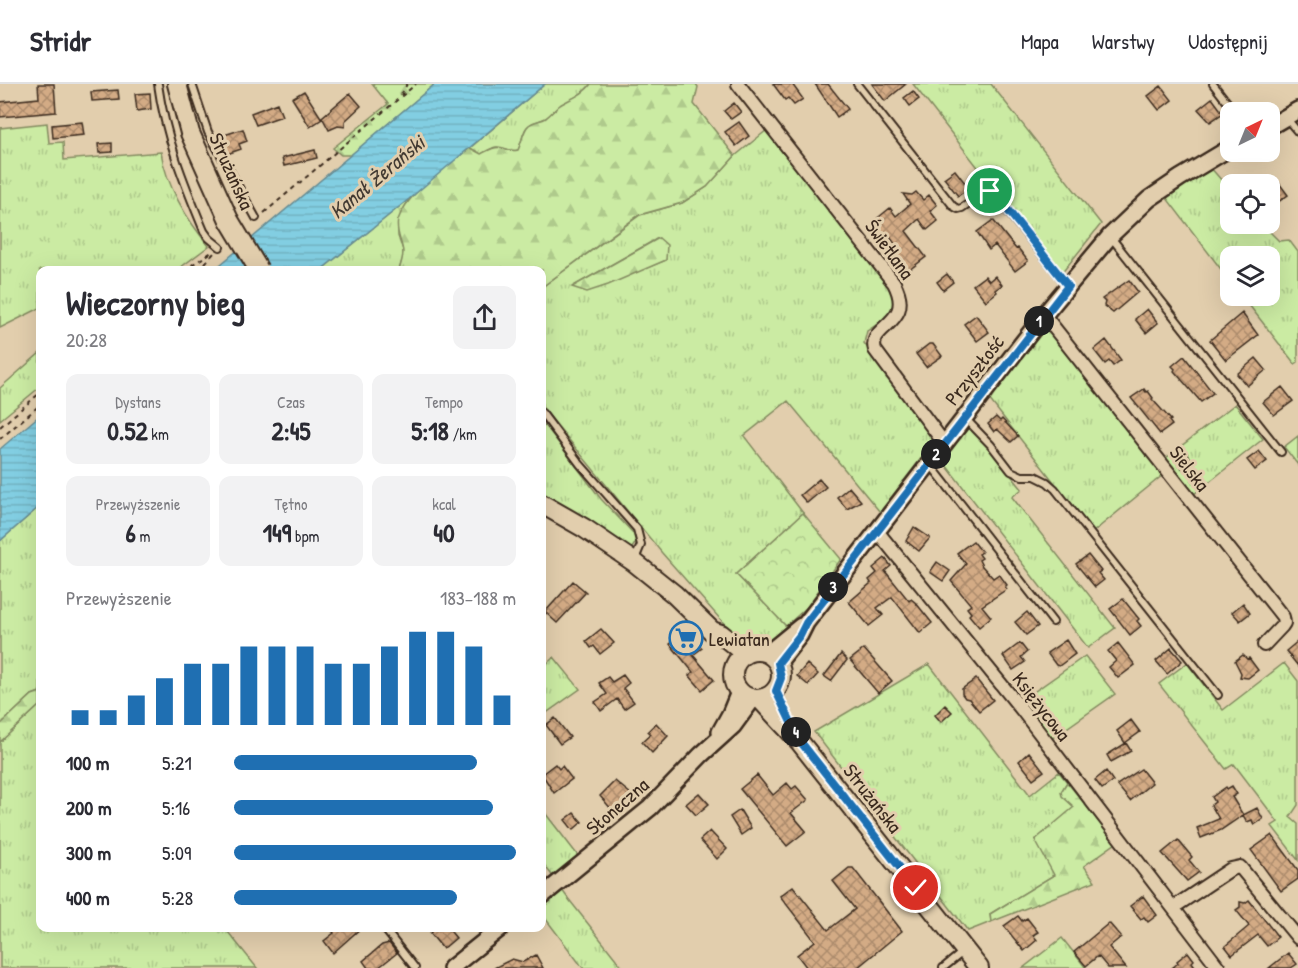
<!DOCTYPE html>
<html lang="pl">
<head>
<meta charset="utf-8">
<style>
  :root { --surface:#fff; --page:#f2f2f3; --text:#2b2b33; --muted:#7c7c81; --line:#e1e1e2; --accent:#1f6fb2 }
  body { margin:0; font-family:"Patrick Hand",sans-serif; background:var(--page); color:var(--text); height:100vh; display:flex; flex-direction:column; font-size:22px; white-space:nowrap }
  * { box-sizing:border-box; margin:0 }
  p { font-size:20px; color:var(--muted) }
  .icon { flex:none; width:33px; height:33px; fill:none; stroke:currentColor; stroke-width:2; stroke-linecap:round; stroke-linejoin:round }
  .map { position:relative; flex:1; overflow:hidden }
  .details { position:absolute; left:36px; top:182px; width:510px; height:666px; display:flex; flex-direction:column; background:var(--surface); border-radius:12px; box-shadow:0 6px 24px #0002 }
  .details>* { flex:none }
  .needle { width:39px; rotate:43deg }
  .controls { position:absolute; left:1220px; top:18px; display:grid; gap:12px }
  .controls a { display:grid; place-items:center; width:60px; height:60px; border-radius:12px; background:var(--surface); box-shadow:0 6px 24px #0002; font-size:30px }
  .pin { position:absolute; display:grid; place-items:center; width:51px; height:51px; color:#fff; margin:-26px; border:3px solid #fff; border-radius:50%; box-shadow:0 2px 6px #0007 }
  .km { position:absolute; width:30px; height:30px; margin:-15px; border-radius:50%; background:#222; color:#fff; font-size:16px; line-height:30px; text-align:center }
  .round { display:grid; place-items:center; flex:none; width:63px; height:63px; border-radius:12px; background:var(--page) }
  .headline { display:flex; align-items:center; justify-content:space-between; height:102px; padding:0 30px }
  h1 { font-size:33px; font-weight:800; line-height:45px }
  .stats { display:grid; grid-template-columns:repeat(3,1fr); gap:9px; height:102px; padding:6px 30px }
  .stats div { display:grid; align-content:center; border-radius:12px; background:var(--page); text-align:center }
  .stats b { font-size:26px; font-weight:800 }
  .stats small { font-size:16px; font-weight:400 }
  .stats p { font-size:16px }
  .chart { height:168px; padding:12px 30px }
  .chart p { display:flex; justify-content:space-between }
  .chart svg { width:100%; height:108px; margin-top:6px; stroke:var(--accent); stroke-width:6 }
  ul { padding:0 30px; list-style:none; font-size:20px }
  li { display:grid; grid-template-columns:96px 72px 1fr; align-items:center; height:45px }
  li i { height:15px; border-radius:8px; background:var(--accent) }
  header { display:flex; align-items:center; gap:36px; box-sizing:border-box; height:84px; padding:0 30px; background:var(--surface); border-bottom:2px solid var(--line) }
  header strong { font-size:28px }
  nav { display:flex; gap:33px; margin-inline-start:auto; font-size:21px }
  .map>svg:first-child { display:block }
</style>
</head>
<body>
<header>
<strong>Stridr</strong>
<nav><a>Mapa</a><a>Warstwy</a><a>Udostępnij</a></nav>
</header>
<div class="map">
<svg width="1298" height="884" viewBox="0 0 1298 884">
  <defs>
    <pattern id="grass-tufts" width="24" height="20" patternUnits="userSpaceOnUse" patternTransform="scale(1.5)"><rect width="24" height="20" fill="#cbeba3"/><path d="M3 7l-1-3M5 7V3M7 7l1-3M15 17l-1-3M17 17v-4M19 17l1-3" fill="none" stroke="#afca8c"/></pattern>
    <pattern id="forest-firs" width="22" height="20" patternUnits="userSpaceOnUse" patternTransform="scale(1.5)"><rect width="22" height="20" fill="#cbeba3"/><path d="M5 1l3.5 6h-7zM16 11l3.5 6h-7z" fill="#afca8c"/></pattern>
    <pattern id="park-crowns" width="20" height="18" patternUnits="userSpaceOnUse" patternTransform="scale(1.5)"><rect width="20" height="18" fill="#cbeba3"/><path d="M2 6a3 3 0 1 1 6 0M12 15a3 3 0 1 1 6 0" fill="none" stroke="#afca8c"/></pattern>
    <pattern id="water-rules" width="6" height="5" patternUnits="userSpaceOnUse" patternTransform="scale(1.5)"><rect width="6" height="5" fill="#82cee2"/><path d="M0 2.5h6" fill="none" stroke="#71b1c1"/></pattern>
    <pattern id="building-cross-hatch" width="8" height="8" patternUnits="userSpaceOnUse" patternTransform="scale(1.5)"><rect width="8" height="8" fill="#d3ab85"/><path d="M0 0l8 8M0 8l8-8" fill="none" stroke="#ac8b6c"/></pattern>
  </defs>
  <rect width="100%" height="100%" fill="#e2cead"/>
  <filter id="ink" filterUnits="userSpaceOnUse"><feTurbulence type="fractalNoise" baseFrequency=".0167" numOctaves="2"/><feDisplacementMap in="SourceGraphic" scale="12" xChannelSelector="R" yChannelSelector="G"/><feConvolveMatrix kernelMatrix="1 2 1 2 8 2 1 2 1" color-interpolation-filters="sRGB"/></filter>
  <g filter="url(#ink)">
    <path fill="url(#grass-tufts)" stroke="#838a60" stroke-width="1.5" fill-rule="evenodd" d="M545 0H591C583 10 574 14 563 20 556 24 551 31 544 35 538 38 531 38 527 43 522 49 522 59 518 66 509 69 505 62 496 63 491 64 485 68 481 70L470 64Z
      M913 0H991L1101 140 1061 190Z
      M47 39 49 59 63 58 64 76 161 68C166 101 187 136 209 162L177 186H40V224L0 244V44Z
      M767 46 891 203C903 228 885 235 867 247L864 259 936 355 880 428 788 317 744 352 803 429 736 490 786 542 769 557H744L736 553 662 469 542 323V203L640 131 682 119 707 103 735 72ZM658 154 666 176 644 185 572 203Z
      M1210 83 1230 106V140H1262L1279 157 1289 156 1298 168V278L1295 280 1242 212H1269V172H1230V197L1166 113Z
      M409 115 398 137V152L403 166V174L399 186H321Z
      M1044 245 1049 248 1163 391 1093 448 989 315Z
      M40 269V303L0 336V304Z
      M1235 320 1263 355 1194 410 1166 374Z
      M545 341 601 415 633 449 636 458 632 464 627 465 542 412V344Z
      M971 342 1022 405 1012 413 1115 544 1088 564 942 376 967 343Z
      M1298 352V381L1284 363Z
      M40 422V608L32 611 0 641V457Z
      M1085 572 1115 610 1051 655 1021 617Z
      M554 573 580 605 542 632V584Z
      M1187 579 1223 626 1284 579 1298 597V721L1290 733 1298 740V776L1272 742 1278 738 1234 680 1226 685 1159 600Z
      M929 580 1030 711 1059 688 1067 698 1061 708 1074 723 1054 791 990 830 991 838 968 847 814 648Z
      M40 621V843H224L257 884H0V658Z
      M542 725 579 773 554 794 542 778Z
      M562 806 567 813 623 884H583L542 830V823Z
      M1062 854 1086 884H1023Z"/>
    <path fill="url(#forest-firs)" stroke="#838a60" stroke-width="1.5" d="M372 0H435L351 71H341L333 64 388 20Z
      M591 0H696L698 3 694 20 735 72 707 103 682 119 639 131 542 203V186H399C401 180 403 174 403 168 402 157 395 148 398 136 407 108 448 82 470 64L481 70C487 67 494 62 502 64 509 65 510 68 518 66 522 58 523 46 529 41 534 37 541 37 546 34 551 30 555 25 560 21 571 14 583 11 591 0Z
      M659 154 667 161 666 176 608 201 587 208 572 203Z
      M40 608V621L0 658V641L32 611Z
      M1067 698 1116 759 1084 782 1095 797 991 838 990 830 1054 791 1035 756 1074 723 1062 712 1061 708Z"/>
    <path fill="url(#park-crowns)" stroke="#838a60" stroke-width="1.5" d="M803 429 841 475 807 523 786 542 736 490Z"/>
    <path fill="url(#water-rules)" stroke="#668c94" stroke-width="1.5" d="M435 0H545L409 115 321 186H214Z
      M40 331V422L0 457V365Z"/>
    <path fill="url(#building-cross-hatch)" stroke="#3b2a1e" stroke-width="1.5" d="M38 0H54L56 28 0 33V18L39 14Z
      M773 0H792L803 15 794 21 788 14 785 16Z
      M815 0H828L848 25 837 33Z
      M872 0H906L885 17Z
      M1161 2 1172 16 1159 26 1148 12Z
      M118 6 119 15 92 17 91 8Z
      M304 7 322 35 310 43 292 14Z
      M913 7 919 15 910 22 904 14Z
      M150 9 151 25 137 27 135 10Z
      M350 9 361 22 345 37V43L338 42 329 46 322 33Z
      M1212 14 1223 29 1210 38 1198 25Z
      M277 19 282 32 256 41 251 29Z
      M734 19 741 28 731 35 724 27Z
      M82 38 84 51 53 54 52 41Z
      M739 38 749 52 736 62 725 48Z
      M243 45 247 57 239 60 241 65 227 70 221 52Z
      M112 59V68L99 69 98 60Z
      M315 66 317 74 284 82 282 74Z
      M955 86 969 104 958 112 944 94Z
      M1279 99 1288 111 1274 121 1269 113V106Z
      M916 108 923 116 929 111 937 121 930 127 938 137 927 146 919 135 906 147 926 173 909 186 895 170 900 166 887 149 882 153 875 144 878 142 874 137 890 124 896 132 910 120 903 110 912 111Z
      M993 136 1016 165 1018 164 1028 177 1015 187 995 161 989 166 977 148Z
      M947 190 953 198 943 206 937 198Z
      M985 192 989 197 995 192 1002 201 995 206 997 208 986 217 973 201Z
      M1129 196 1138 208 1113 229 1104 222 1105 218 1102 215Z
      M1147 225 1158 239 1146 249 1135 235Z
      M1242 229 1258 251 1226 276 1210 256Z
      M976 231 989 248 977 257 964 240Z
      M1106 256 1121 276 1113 282 1109 277 1105 280 1094 266Z
      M929 260H933L942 272 926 283 916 270Z
      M1184 272 1213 309 1201 318 1174 287 1175 285 1172 282Z
      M1256 274 1266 286 1247 302 1237 290Z
      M1282 303 1293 317 1274 331 1263 318Z
      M1144 305 1146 308 1148 307 1153 314 1152 315 1171 336 1169 337 1172 341 1160 350 1131 314Z
      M996 333 1000 337 1002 335 1018 352 1011 358 997 345 994 348 988 340Z
      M1185 367 1194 379 1185 387 1175 375Z
      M1259 367 1267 377 1255 386 1247 376Z
      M819 395 826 403 807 419 800 411Z
      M849 403 861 417 847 425 837 413Z
      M914 443 930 454 919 467 906 457Z
      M973 457 982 468 979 470 982 474 979 476 982 482 993 494 999 490 1007 501 1005 503 1007 505 982 522 991 533 979 543 969 531 971 529 967 524 971 521 951 497 966 480 957 469Z
      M1088 471 1101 487 1098 489 1104 496 1095 503 1076 480Z
      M885 474 891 482 885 487 909 517 911 515 916 519 932 539 920 549 892 513 877 524 883 531 869 542 849 518 871 499 869 496 877 489 873 484Z
      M937 478 950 487 943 497 930 488Z
      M573 497 586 508 557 539 545 528Z
      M1123 515 1139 535 1137 537 1141 542 1130 551 1110 525Z
      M1243 519 1250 529 1240 537 1232 528Z
      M1027 528 1038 542 1026 551 1015 538Z
      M680 544 683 548 687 545 702 564 693 571 714 596 702 606 689 591 693 588 670 560 676 555 672 551Z
      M601 545 614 559 600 570 594 562 591 564 586 557Z
      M1066 556 1075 570 1059 582 1056 581 1047 569Z
      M1298 557V582L1286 567Z
      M1020 559 1027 568 1021 573 1025 578 1013 586 1003 572Z
      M1118 559 1135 581 1118 594 1109 583 1116 577 1108 567Z
      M1171 564 1182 577 1167 590 1156 577Z
      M864 565 892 597 878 609 850 576Z
      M841 570 847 576 831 597 824 592Z
      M1243 571 1247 575 1249 574 1258 586 1248 594 1240 593 1241 589 1235 577Z
      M807 580 818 590 808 601 797 592Z
      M623 591 629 599 623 604 634 618 624 625 617 615 601 627 595 618 607 610 599 599 608 593 612 598Z
      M976 595 993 616 979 627 969 615 965 614 962 610V605Z
      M945 621 952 628 941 638 935 631Z
      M555 634 570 653 560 660 546 641Z
      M1131 636 1140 648 1125 659 1117 647Z
      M656 639 668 652 652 669 642 658 651 650 648 647Z
      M1126 659 1131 667 1111 678 1107 671Z
      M1029 668 1044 687 1033 695 1019 677Z
      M555 680 559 685 562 682 572 695 554 709 542 690Z
      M1141 685 1152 699 1130 717 1117 701Z
      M1106 687 1113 697 1102 705 1095 696Z
      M757 691 773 711 787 699 792 705 796 702 808 716 791 729 806 747 787 762 740 705Z
      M615 697 632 711 613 727 600 712Z
      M1232 702 1237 710 1232 713 1243 731 1221 746 1201 754 1197 744 1219 735 1211 721 1215 718 1212 713 1226 703 1227 705Z
      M699 709 709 720 696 731 686 720Z
      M1257 724 1263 735 1254 741 1252 736 1247 738 1243 731Z
      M740 726 751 744 741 751 730 733Z
      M574 729 582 738 573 746 565 736Z
      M710 747 727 765 717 775 700 756Z
      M1272 751 1298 786V795L1281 807 1251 766Z
      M1178 756 1192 773 1189 776 1199 788 1187 797 1162 769Z
      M849 784H853L902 847 857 884H807L797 871 815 857 780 812 793 802 828 846 855 825 833 797Z
      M1143 812 1157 831 1148 838 1144 833 1141 835 1130 822Z
      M1249 816 1278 853 1267 862 1258 851 1232 871 1225 862 1249 842 1236 826 1240 823V818L1245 819Z
      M1018 832 1022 837 1027 834 1038 848 1033 851 1037 856 1024 867 1004 842Z
      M1109 839 1121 853 1109 863 1126 884H1108L1098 872 1086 882 1074 868Z
      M329 843H362L333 869 324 857 334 849Z
      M437 843H447L456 854 443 865 430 849Z
      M389 859 397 869 378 884H368L363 877 382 861Z
      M1188 868 1194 876 1192 878 1196 884H1172L1178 879 1177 877Z
      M1288 869 1297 880 1291 884H1269Z
      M536 871 543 884H494L512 875 523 878Z"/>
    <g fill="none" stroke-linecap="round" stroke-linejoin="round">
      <g stroke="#3b2a1e" stroke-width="10">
        <path id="service" d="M158 0C165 52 184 99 204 147L209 154 220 163
          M192 0 208 48 256 134
          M857 0 953 122 958 125 962 124 985 108H992L1067 201
          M1213 0 1235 28
          M1287 35 1298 48
          M1110 152 1281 368
          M542 329 580 380 637 445 641 461 635 475
          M965 334 991 361 1011 387 1022 392H1035L1047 398 1055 405 1218 611
          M930 380 1053 538
          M383 843 415 884
          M943 884 964 867"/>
      </g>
      <g stroke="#3b2a1e" stroke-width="16">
        <path id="minor" d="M738 0 894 199C916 241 867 240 875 266L944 359
          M1044 231 1283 533 1284 539 1282 542 1264 561
          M877 447 1022 626 1219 884
          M1174 823 1231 785 1240 783 1298 854"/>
      </g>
      <g stroke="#3b2a1e" stroke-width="20">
        <path id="tertiary" d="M1269 43 1298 26
          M768 569 801 542
          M778 579 800 551 806 539 1044 231 1110 152 1149 115 1180 94 1230 64
          M720 648 730 630 739 608
          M542 812 650 724 701 671 733 642 752 616
          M451 884 502 843"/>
      </g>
      <g stroke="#3b2a1e" stroke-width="22">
        <path id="secondary" d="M177 0 190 49 229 136
          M542 420 584 444 634 478 674 510 712 547 721 550 745 570
          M733 591a24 24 0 1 1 48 0a24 24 0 1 1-48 0Z
          M761 616 799 657 979 884"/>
      </g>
      <path stroke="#3b2a1e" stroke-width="2" stroke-dasharray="4.5 4.5" stroke-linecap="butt" d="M401 11 407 0
        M264 129 416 0
        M184 186 212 168
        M199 186 214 169
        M0 343 40 309
        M0 355 40 321"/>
      <use href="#service" stroke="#e2cead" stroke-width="6"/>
      <use href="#minor" stroke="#e2cead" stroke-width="12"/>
      <use href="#tertiary" stroke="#e2cead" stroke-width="15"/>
      <use href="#secondary" stroke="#e2cead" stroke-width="18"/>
      <g stroke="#3b2a1e" stroke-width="22" stroke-linecap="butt">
        <path id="secondary-bridge" d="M229 136 259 186"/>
      </g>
      <use href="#secondary-bridge" stroke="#e2cead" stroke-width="18"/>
    </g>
  </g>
  <g fill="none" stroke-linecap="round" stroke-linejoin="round" filter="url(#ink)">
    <g stroke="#fff" stroke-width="12">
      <path id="route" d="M916 804 800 657 776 607 781 594 778 579 800 551 806 539 1068 202 995 110 990 107"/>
    </g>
    <use href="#route" stroke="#1f6fb2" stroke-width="8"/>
  </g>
  <defs>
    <g id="supermarket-ring" transform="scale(1.725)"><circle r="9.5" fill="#e2cead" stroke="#1f6fb2" stroke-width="1.5"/><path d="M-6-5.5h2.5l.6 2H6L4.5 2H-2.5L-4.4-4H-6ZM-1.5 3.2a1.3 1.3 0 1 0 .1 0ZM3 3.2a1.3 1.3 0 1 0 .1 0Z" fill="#1f6fb2"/></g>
  </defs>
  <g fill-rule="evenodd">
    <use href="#supermarket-ring" x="686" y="554"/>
  </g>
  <g text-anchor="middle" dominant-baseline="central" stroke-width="6" stroke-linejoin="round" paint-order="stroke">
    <g font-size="20" fill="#3b2a1e" stroke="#e2cead">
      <text transform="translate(232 87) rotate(66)">Strużańska</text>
      <text transform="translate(890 165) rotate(54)">Świetlana</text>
      <text transform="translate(974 286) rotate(-52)">Przyszłość</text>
      <text transform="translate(1190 384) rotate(52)">Sielska</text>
      <text transform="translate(1042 622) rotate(52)">Księżycowa</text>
      <text transform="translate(873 714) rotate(52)">Strużańska</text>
      <text transform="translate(617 722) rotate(-41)">Słoneczna</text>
    </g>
    <g font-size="20" fill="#3b2a1e" stroke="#e2cead" text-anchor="start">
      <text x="709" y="554">Lewiatan</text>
    </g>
    <g font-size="21" font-style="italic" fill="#423a32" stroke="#e2cead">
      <text transform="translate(377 93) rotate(-40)">Kanał Żerański</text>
    </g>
  </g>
</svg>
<div class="controls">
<a><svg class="needle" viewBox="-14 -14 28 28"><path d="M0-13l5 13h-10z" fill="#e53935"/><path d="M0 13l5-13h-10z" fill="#7c7c81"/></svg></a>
<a><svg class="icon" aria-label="locate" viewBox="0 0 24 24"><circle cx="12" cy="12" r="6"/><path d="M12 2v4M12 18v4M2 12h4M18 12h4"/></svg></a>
<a><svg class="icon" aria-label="layers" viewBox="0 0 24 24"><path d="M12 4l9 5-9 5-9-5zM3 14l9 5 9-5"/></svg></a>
</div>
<div class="pin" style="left:990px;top:107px;background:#1e9e55"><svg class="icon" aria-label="arrive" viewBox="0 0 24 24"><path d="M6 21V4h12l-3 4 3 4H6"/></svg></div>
<div class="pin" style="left:916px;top:804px;background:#d93025"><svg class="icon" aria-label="check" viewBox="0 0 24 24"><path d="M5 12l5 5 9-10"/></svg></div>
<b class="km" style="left:1039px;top:237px">1</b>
<b class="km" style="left:936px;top:370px">2</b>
<b class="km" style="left:833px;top:503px">3</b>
<b class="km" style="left:796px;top:648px">4</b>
<section class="details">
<div class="headline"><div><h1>Wieczorny bieg</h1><p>20:28</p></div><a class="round"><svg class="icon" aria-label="share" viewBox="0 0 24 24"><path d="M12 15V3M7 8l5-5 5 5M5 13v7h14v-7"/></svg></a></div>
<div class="stats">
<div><p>Dystans</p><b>0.52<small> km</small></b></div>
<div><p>Czas</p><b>2:45</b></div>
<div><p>Tempo</p><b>5:18<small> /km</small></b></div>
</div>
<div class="stats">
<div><p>Przewyższenie</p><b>6<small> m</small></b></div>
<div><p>Tętno</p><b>149<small> bpm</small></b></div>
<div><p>kcal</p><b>40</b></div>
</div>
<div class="chart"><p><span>Przewyższenie</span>183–188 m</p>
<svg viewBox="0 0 160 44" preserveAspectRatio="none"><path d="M5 44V38M15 44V38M25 44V32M35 44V25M45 44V19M55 44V19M65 44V12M75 44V12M85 44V12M95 44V19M105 44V19M115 44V12M125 44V6M135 44V6M145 44V12M155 44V32"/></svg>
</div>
<ul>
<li><b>100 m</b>5:21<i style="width:86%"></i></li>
<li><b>200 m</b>5:16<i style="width:92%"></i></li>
<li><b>300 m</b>5:09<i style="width:100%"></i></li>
<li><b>400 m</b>5:28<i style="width:79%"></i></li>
</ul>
</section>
</div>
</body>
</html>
